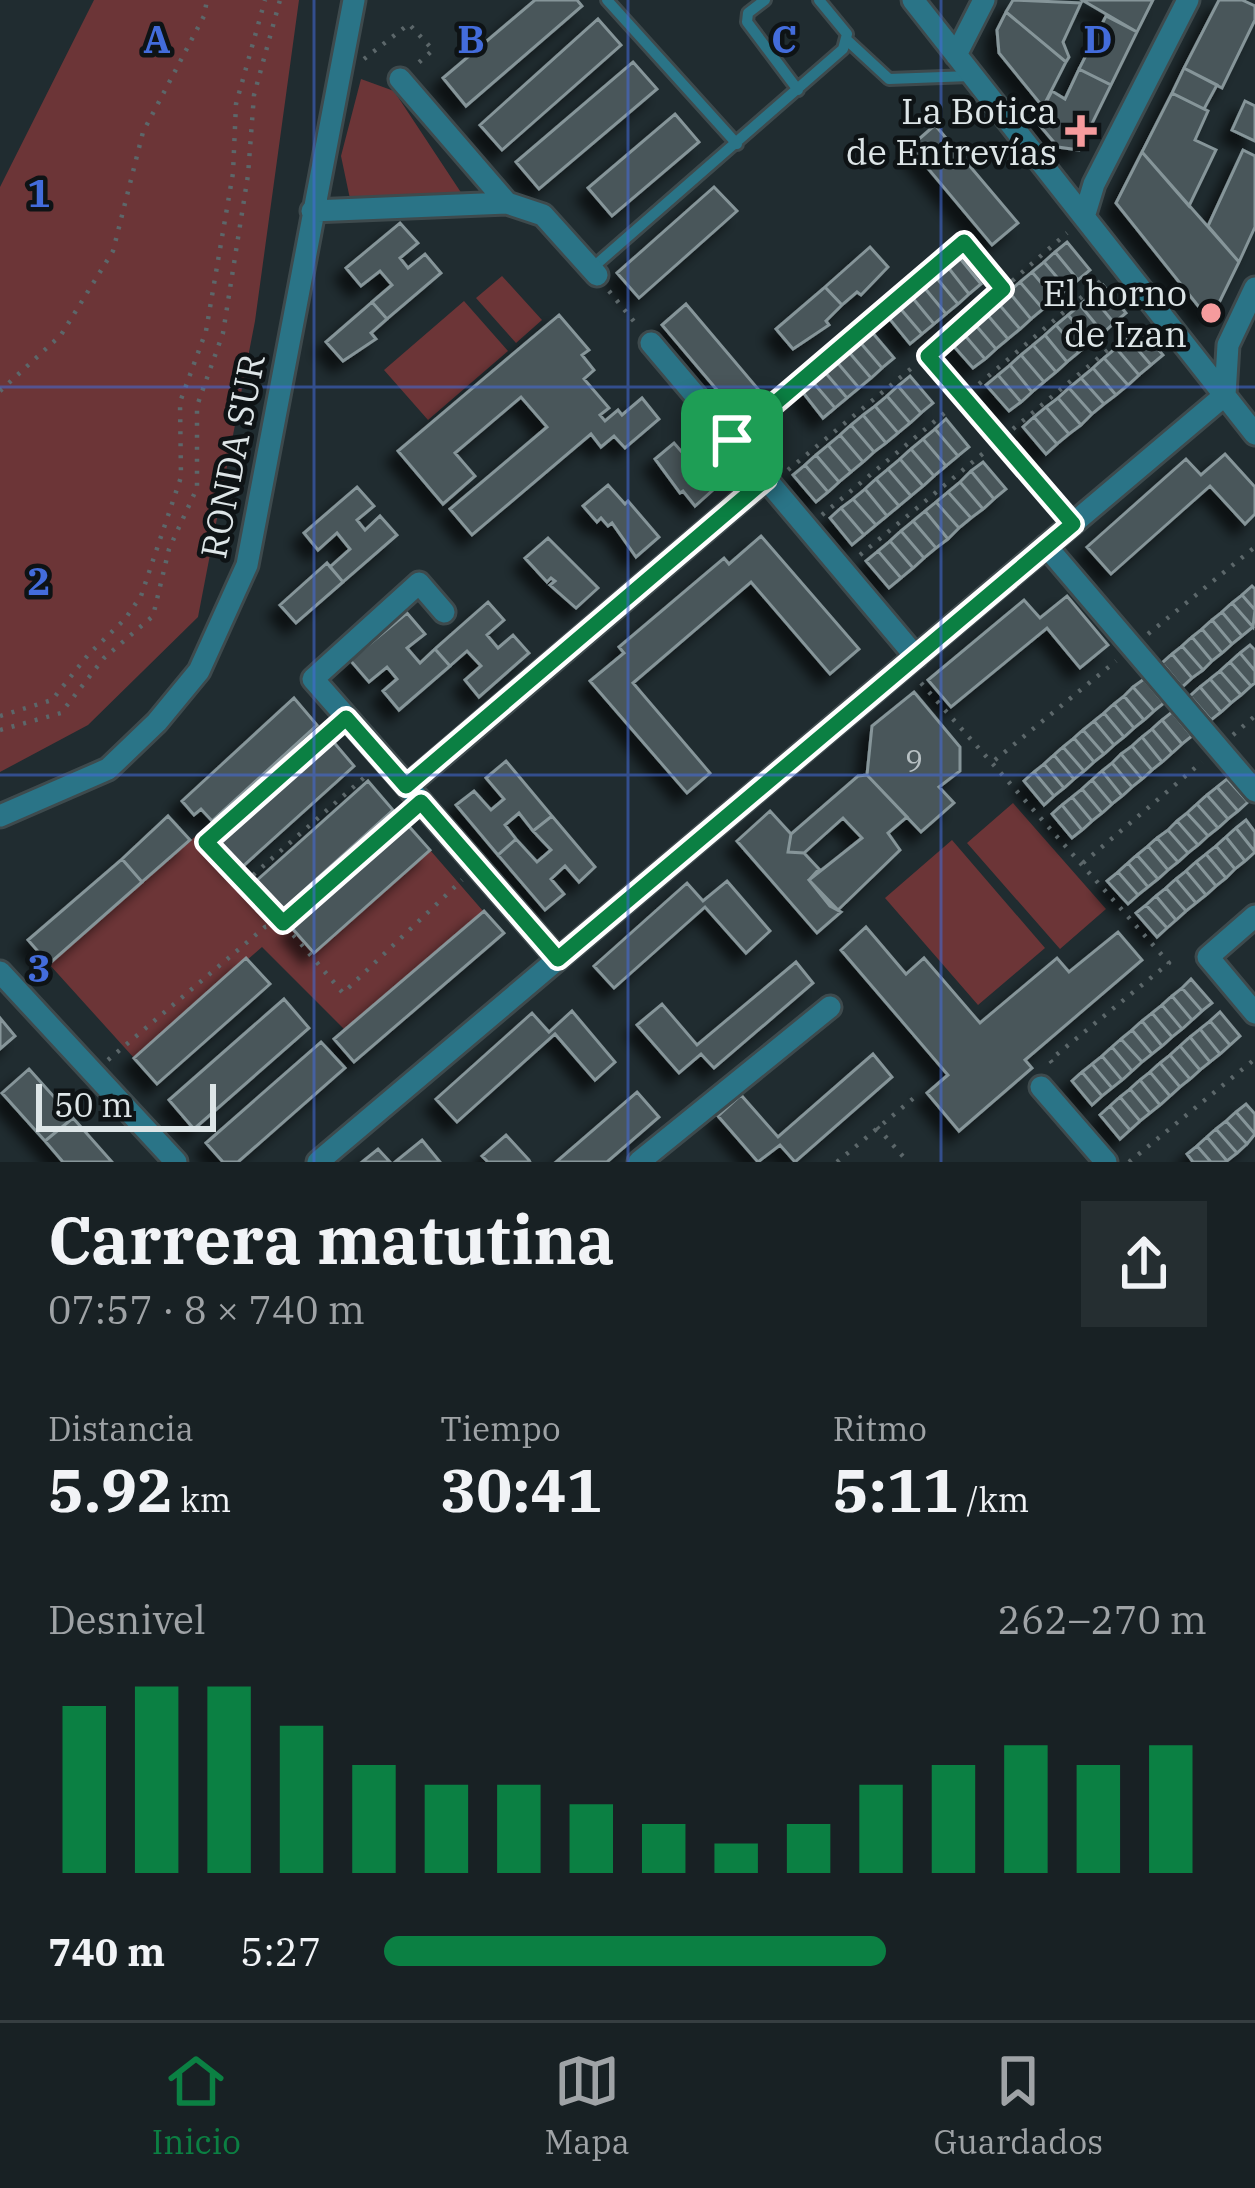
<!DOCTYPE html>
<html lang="es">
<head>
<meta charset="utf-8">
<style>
  :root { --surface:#182124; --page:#252e31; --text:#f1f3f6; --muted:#9fa3a6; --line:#363e41; --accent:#0b8043 }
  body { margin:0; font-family:"IBM Plex Serif",serif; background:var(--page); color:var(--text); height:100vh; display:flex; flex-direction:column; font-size:45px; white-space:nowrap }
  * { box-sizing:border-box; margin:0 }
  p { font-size:39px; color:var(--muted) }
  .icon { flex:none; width:66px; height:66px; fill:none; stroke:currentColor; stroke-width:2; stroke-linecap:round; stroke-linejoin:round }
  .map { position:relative; height:1162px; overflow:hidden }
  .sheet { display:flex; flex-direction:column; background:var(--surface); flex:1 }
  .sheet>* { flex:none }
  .scale { position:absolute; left:36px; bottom:30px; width:180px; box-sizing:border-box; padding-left:12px; border:6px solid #dde5e7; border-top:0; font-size:33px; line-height:42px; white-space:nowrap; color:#dde5e7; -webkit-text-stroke:9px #0e1315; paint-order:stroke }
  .pin { position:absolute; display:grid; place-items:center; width:102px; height:102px; color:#fff; margin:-51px; border-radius:24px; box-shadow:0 6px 18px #0006 }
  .round { display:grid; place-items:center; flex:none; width:126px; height:126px; border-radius:0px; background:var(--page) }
  .head { display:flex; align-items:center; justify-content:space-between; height:204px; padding:0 48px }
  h1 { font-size:66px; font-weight:700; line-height:90px }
  .metrics { display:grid; grid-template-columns:repeat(3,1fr); gap:18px; height:204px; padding:12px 48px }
  .metrics div { display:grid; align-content:center }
  .metrics b { font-size:60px; font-weight:700 }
  .metrics small { font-size:33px; font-weight:400 }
  .metrics p { font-size:33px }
  .chart { height:336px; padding:24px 48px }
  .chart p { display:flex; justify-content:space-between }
  .chart svg { width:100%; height:216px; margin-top:12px; stroke:var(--accent); stroke-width:6 }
  ul { padding:0 48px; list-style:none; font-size:39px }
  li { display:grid; grid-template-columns:192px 144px 1fr; align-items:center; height:90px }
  li i { height:30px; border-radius:15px; background:var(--accent) }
  .tabs { display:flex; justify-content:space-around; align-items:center; height:168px; border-top:3px solid var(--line); background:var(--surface); font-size:33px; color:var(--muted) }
  .tabs a { display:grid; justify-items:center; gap:6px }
  .tabs .selected { color:var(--accent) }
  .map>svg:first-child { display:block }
</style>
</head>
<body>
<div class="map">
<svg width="1255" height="1162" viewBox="0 0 1255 1162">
  <defs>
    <filter id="shadow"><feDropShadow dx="-11" dy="11" stdDeviation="6" flood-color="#0009"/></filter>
  </defs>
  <rect width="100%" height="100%" fill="#202c30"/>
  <path fill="#6c3537" d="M94 0H299L255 321 198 617 88 725 0 772V187Z
    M361 79 394 91 462 194 350 199 341 156Z
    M502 276 542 320 516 343 476 298Z
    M464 301 508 351 428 420 384 370Z
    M1013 803 1106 909 1060 949 967 843Z
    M206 827 314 952 430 850 483 911 346 1031 262 947 134 1058 49 964Z
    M952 840 1045 948 978 1005 885 898Z"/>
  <path fill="#48565a" stroke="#869599" stroke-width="3" filter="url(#shadow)" d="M535 0H577L582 6 466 106 443 78Z
    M1013 0 1081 3 1063 42 1069 57 1066 62 1006 12Z
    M1082 0H1153L1137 32Z
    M1219 0H1242L1255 6V20L1222 88 1184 68Z
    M1006 12 1066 62 1043 107 999 53 997 30Z
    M1106 16 1137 32 1111 85 1079 69Z
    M598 19 621 45 502 150 480 125Z
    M633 62 657 89 539 189 516 162Z
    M1184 68 1217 85 1204 109 1172 93Z
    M1079 69 1111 85 1079 150 1058 147 1036 121 1052 91 1065 99Z
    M1172 93 1208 111 1195 140 1216 150 1189 206 1142 152Z
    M1245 101 1255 106V141L1232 130Z
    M675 114 699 142 612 216 588 188Z
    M935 125 1018 223 992 245 910 147Z
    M1243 150 1255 156V227L1239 262 1208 226Z
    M1142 152 1239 262 1216 309 1207 317 1116 203Z
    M714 187 737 211 639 298 617 273Z
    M400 223 418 243 400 258 408 268 425 254 441 273 387 319 372 302 392 285 380 271 361 286 346 268Z
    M1067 242 1090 270 1078 280 1055 252Z
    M870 247 888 267 861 295 857 292 842 305 825 287Z
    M1055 252 1078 280 1067 289 1044 262Z
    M958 256 981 284 969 294 947 266Z
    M1044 262 1067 289 1055 299 1032 272Z
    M947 266 969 294 958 304 935 276Z
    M1032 272 1055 299 1043 309 1020 282Z
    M935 276 958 304 946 314 923 286Z
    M1020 282 1043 309 1031 319 1009 292Z
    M1103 285 1126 313 1114 323 1091 295Z
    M923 286 946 314 934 324 911 296Z
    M825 287 842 305 826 321 829 325 793 349 776 329Z
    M1009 292 1031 319 1020 329 997 302Z
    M1091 295 1114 323 1103 333 1080 305Z
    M911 296 934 324 922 334 899 307Z
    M372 302 387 319 371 333 376 339 343 361 326 342Z
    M997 302 1020 329 1008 339 985 312Z
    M686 304 769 402 745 423 662 325Z
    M1080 305 1103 333 1091 342 1068 315Z
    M899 307 922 334 910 344 888 317Z
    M985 312 1008 339 996 349 973 322Z
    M559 315 589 350 582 355 594 370 584 379 609 408 600 415 605 421 618 410 622 415 642 398 659 419 625 448 614 436 601 447 591 434 472 535 450 509 547 427 521 397 455 453 475 476 443 504 398 451Z
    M1068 315 1091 342 1079 352 1056 325Z
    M973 322 996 349 985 359 962 332Z
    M1056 325 1079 352 1067 362 1045 335Z
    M1140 328 1163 355 1151 365 1128 338Z
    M871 331 894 358 882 368 859 341Z
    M962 332 985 359 973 368 950 342Z
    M1045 335 1067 362 1056 372 1033 345Z
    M1128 338 1151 365 1139 375 1116 348Z
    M859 341 882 368 871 378 848 351Z
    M1033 345 1056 372 1044 382 1021 355Z
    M1116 348 1139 375 1128 385 1104 358Z
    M848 351 871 378 859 388 836 361Z
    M1021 355 1044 382 1032 392 1010 365Z
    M1104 358 1128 385 1116 395 1093 368Z
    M836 361 859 388 847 398 824 371Z
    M1010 365 1032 392 1021 402 998 375Z
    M1093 368 1116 395 1104 404 1081 378Z
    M824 371 847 398 835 408 812 381Z
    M998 375 1021 402 1009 411 986 385Z
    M910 376 933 403 921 413 898 386Z
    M1081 378 1104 404 1092 414 1069 388Z
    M812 381 835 408 823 418 801 390Z
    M898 386 921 413 910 423 887 396Z
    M1069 388 1092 414 1081 425 1058 398Z
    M887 396 910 423 898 433 875 406Z
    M1058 398 1081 425 1069 434 1046 407Z
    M875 406 898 433 886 443 863 415Z
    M1046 407 1069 434 1057 444 1034 417Z
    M863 415 886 443 874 452 851 425Z
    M1034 417 1057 444 1046 454 1023 427Z
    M946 419 969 447 958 456 935 429Z
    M851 425 874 452 863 462 840 435Z
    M935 429 958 456 946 466 923 439Z
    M840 435 863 462 851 472 828 445Z
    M923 439 946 466 934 476 911 449Z
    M674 443 714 489 695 506 683 491 680 493 655 459Z
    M828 445 851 472 839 482 816 455Z
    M911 449 934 476 923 486 900 459Z
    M1225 454 1255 487V514L1245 524 1210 486 1111 574 1087 547 1186 459 1201 475Z
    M816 455 839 482 828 492 805 465Z
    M900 459 923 486 911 496 888 469Z
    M983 462 1006 489 994 499 971 471Z
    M805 465 828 492 816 502 793 475Z
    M888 469 911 496 899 506 876 479Z
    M971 471 994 499 983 509 960 482Z
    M876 479 899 506 887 516 865 489Z
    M960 482 983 509 971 518 948 492Z
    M608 485 625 504 628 501 659 537 636 557 612 523 608 526 601 518 597 522 583 506Z
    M357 487 374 506 357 520 365 530 380 516 397 535 343 582 330 567 350 549 337 533 318 550 304 533Z
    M865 489 887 516 876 525 853 499Z
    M948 492 971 518 959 528 936 502Z
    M853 499 876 525 864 535 841 508Z
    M936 502 959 528 948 539 925 511Z
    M841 508 864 535 852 545 830 518Z
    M925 511 948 539 936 548 913 521Z
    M913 521 936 548 924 558 901 531Z
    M901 531 924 558 913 568 890 541Z
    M761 536 859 649 830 674 751 582 633 683 710 773 687 793 590 681 624 653 619 647 724 558 729 564Z
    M548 538 598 588 576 608 550 585 555 581 551 578 547 582 525 558Z
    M890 541 913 568 901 578 878 551Z
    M878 551 901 578 889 588 866 561Z
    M327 563 343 582 296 623 280 605Z
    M1252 586 1255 589V610L1242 595Z
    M1242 595 1255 610 1253 627 1232 603Z
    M1067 596 1108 645 1080 668 1047 628 951 707 928 680 1024 600 1040 618Z
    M488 602 504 620 487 635 498 648 513 635 529 653 479 697 465 680 481 666 467 651 450 666 435 649Z
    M1232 603 1253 627 1242 636 1222 612Z
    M1222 612 1242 636 1232 644 1212 620Z
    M407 613 425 634 407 648 420 663 435 649 450 666 399 710 383 691 397 679 387 667 369 682 350 660Z
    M1212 620 1232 644 1222 653 1202 629Z
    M1202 629 1222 653 1212 661 1192 637Z
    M1192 637 1212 661 1203 670 1182 646Z
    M1250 645 1255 650V671L1240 653Z
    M1182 646 1203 670 1192 678 1172 654Z
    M1240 653 1255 671V683L1251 686 1230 662Z
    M1172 654 1192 678 1182 687 1162 663Z
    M1230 662 1251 686 1241 695 1220 671Z
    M1220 671 1241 695 1231 703 1210 679Z
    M1144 679 1164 703 1154 711 1133 687Z
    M1210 679 1231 703 1221 712 1200 687Z
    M1133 687 1154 711 1144 720 1124 696Z
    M1200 687 1221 712 1211 720 1190 696Z
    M914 692 960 747V771L939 787 954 803 921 832 867 775 872 726Z
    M1124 696 1144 720 1134 728 1114 704Z
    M294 698 317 725 212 821 201 809 194 815 182 801Z
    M1114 704 1134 728 1124 737 1104 713Z
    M1172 712 1192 736 1182 744 1162 720Z
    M1104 713 1124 737 1114 745 1094 721Z
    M1162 720 1182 744 1172 753 1152 729Z
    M1094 721 1114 745 1104 754 1083 730Z
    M1152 729 1172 753 1162 762 1142 737Z
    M1083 730 1104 754 1094 762 1074 738Z
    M1142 737 1162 762 1152 770 1132 746Z
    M1074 738 1094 762 1084 771 1063 747Z
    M331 739 354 766 241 868 217 841Z
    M1132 746 1152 770 1142 779 1121 754Z
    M1063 747 1084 771 1074 779 1054 755Z
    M1121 754 1142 779 1132 787 1112 763Z
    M1054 755 1074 779 1064 788 1044 764Z
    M506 761 552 816 533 831 519 813 505 825 516 839 498 855 456 805 474 791 491 810 504 799 486 778Z
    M1112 763 1132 787 1122 796 1102 771Z
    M1044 764 1064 788 1054 796 1034 772Z
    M1102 771 1122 796 1112 804 1092 780Z
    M1034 772 1054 796 1044 805 1024 781Z
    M867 775 907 817 888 833 900 850 838 910 809 880 862 838 843 818 804 853 788 852 791 834 858 776Z
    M1227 779 1248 802 1238 811 1217 787Z
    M1092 780 1112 804 1102 813 1082 789Z
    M368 781 393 810 281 911 255 882Z
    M1217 787 1238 811 1228 819 1207 795Z
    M1082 789 1102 813 1092 821 1072 797Z
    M1207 795 1228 819 1218 828 1197 804Z
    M1072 797 1092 821 1082 830 1062 805Z
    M1197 804 1218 828 1208 836 1187 813Z
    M1062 805 1082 830 1072 838 1052 814Z
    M770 811 791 834 788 852 804 853 819 869 809 880 830 906 841 912 817 933 737 841Z
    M1187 813 1208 836 1198 845 1177 821Z
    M168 816 190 840 142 882 122 859Z
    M552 816 595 867 579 882 565 866 551 879 564 894 545 910 498 855 516 839 537 862 551 850 533 831Z
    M1246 820 1255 832V852L1236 828Z
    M1177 821 1198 845 1188 853 1168 830Z
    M406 823 430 850 314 953 291 927Z
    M1236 828 1255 852 1245 861 1226 837Z
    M1168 830 1188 853 1178 862 1157 838Z
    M1226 837 1245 861 1235 869 1216 846Z
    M1157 838 1178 862 1168 870 1148 846Z
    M1148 846 1168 870 1158 879 1137 855Z
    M1216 846 1235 869 1226 878 1206 854Z
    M1206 854 1226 878 1216 886 1196 862Z
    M1137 855 1158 879 1148 887 1128 863Z
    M122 859 142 882 49 964 28 940Z
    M1196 862 1216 886 1206 895 1186 871Z
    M1128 863 1148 887 1138 895 1118 872Z
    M1186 871 1206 895 1196 903 1176 879Z
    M1118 872 1138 895 1128 904 1107 881Z
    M1176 879 1196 903 1186 911 1166 888Z
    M727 881 770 931 746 953 705 907 614 988 594 966 687 883 703 901Z
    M1166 888 1186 911 1176 920 1156 896Z
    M1156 896 1176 920 1167 928 1146 905Z
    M1146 905 1167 928 1157 937 1136 913Z
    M484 911 504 933 354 1062 334 1039Z
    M866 927 906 974 924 958 980 1023 1057 958 1069 972 1118 932 1142 960 1025 1060 1032 1068 959 1131 927 1093 948 1075 841 950Z
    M246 958 270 984 157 1084 134 1058Z
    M796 962 813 983 714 1068 701 1054 679 1073 637 1025 662 1004 697 1045Z
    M1191 979 1212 1003 1202 1011 1182 988Z
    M1182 988 1202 1011 1192 1020 1172 996Z
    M1172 996 1192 1020 1182 1029 1162 1005Z
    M284 999 309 1028 194 1129 169 1100Z
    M1162 1005 1182 1029 1172 1037 1152 1013Z
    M572 1011 615 1062 595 1080 555 1034 457 1122 436 1099 532 1013 549 1032Z
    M1220 1012 1240 1036 1230 1045 1210 1021Z
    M1152 1013 1172 1037 1162 1046 1142 1021Z
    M0 1018 15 1036 0 1049Z
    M1142 1021 1162 1046 1152 1054 1132 1030Z
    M1210 1021 1230 1045 1220 1054 1200 1029Z
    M1200 1029 1220 1054 1210 1062 1190 1037Z
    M1132 1030 1152 1054 1142 1062 1121 1039Z
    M1190 1037 1210 1062 1200 1070 1180 1046Z
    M1121 1039 1142 1062 1132 1071 1112 1047Z
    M321 1042 345 1068 238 1162H223L206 1143Z
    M1180 1046 1200 1070 1190 1079 1170 1055Z
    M1112 1047 1132 1071 1122 1080 1102 1056Z
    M873 1054 892 1077 795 1162 780 1145 758 1162 718 1116 741 1095 778 1137Z
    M1170 1055 1190 1079 1180 1087 1160 1063Z
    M1102 1056 1122 1080 1112 1088 1092 1064Z
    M1160 1063 1180 1087 1170 1096 1150 1072Z
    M1092 1064 1112 1088 1102 1096 1082 1072Z
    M29 1069 73 1118 45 1141 2 1093Z
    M1082 1072 1102 1096 1092 1105 1072 1081Z
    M1150 1072 1170 1096 1160 1105 1140 1080Z
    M1140 1080 1160 1105 1150 1113 1130 1089Z
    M1130 1089 1150 1113 1140 1121 1120 1097Z
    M637 1092 659 1117 607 1162H556Z
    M1120 1097 1140 1121 1130 1130 1110 1106Z
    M1246 1104 1255 1114V1134L1236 1112Z
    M1110 1106 1130 1130 1120 1139 1100 1115Z
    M1236 1112 1255 1134 1247 1144 1226 1121Z
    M73 1118 112 1162H63L45 1141Z
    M1226 1121 1247 1144 1237 1153 1216 1129Z
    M1216 1129 1237 1153 1227 1161 1207 1137Z
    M506 1135 529 1160 530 1162H488L482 1156Z
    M1207 1137 1227 1161 1226 1162H1211L1197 1146Z
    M422 1140 440 1162H395Z
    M1197 1146 1211 1162H1193L1187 1154Z
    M378 1149 390 1162H362Z"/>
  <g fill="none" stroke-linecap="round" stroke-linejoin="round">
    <g stroke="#3e4a4d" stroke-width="16">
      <path id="service" d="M607 0 737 144
        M765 0 748 13 747 22 798 90
        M848 41 889 79 970 76
        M591 269 843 49 847 34 819 0"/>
    </g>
    <g stroke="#3e4a4d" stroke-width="22">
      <path id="pedestrian" d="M927 356 1073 524"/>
    </g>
    <g stroke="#3e4a4d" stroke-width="27">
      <path id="minor" d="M913 0 1255 434
        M956 55 984 0
        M400 79 507 203
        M312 211 507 203 543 215 597 275
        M1084 217 1094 184 1188 0
        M651 343 766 479
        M1225 395 1228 345 1255 288
        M1046 546 1255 791
        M407 786 313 679 419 583 444 612
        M0 816 108 769 157 722 199 671 247 565 354 0
        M1255 916 1208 957 1255 1013
        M558 959 407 786 766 479 916 657
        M0 972 176 1162
        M1041 1087 1106 1162
        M318 1162 1225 395
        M639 1162 830 1007"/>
    </g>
    <path stroke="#5c676a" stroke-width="4.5" stroke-dasharray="3 9" stroke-linecap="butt" d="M364 59 409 24 433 50 416 65
      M609 291 636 324
      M940 344 1067 233
      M979 384 1103 279
      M0 391 61 335 113 251 143 132 204 16 207 0
      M750 424 964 242 1003 289
      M1013 429 1138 325
      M788 470 913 367
      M822 515 947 411
      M860 555 986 451
      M1148 634 1255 547
      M921 683 1169 963 1050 1060 1055 1067
      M0 716 52 700 88 655 125 619 141 596 181 477 180 402 206 331 233 173 236 104 265 0
      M0 730 61 713 104 658 153 616 169 549 197 488V406L223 333 248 175 254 95 280 0
      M328 733 206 842 283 923 406 815
      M1233 735 1255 716
      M995 760 1116 661
      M1083 863 1202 762
      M244 883 366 776
      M108 1060 265 927 283 923 343 993 462 880
      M877 1127 908 1162
      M837 1162 915 1097
      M1129 1162 1255 1059"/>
    <use href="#service" stroke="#2a7487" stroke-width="10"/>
    <use href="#pedestrian" stroke="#2a7487" stroke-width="16"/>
    <use href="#minor" stroke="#2a7487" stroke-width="21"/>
  </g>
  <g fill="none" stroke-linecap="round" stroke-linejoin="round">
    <g stroke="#fff" stroke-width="24">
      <path id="route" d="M964 242 1003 289 928 356 1073 524 558 959 421 802 283 923 206 842 346 718 406 786 766 479 732 440Z"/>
    </g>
    <use href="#route" stroke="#0b8043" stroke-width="15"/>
  </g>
  <path fill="none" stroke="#436cdb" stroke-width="3" stroke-opacity="0.55" d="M314 0V1162M628 0V1162M941 0V1162M0 387H1255M0 775H1255"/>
  <g fill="#f59b9d" stroke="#0e1315" stroke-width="4.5">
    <path d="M1075 113h12v12h12v12h-12v12h-12v-12h-12v-12h12z"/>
    <circle cx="1211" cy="313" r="12"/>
  </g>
  <g text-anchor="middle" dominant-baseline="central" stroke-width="9" stroke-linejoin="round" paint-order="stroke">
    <g font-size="30" fill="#b8c1c4">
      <text x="914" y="759">9</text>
    </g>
    <g font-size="36" fill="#dde5e7" stroke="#0e1315" text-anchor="end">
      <text x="1057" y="110">La Botica<tspan x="1057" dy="41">de Entrevías</tspan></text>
      <text x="1187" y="292">El horno<tspan x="1187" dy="41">de Izan</tspan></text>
    </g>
    <g font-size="36" fill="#dde5e7" stroke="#0e1315">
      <text transform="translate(232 456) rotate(-79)">RONDA SUR</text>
    </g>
  </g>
  <g font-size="39" text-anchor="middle" font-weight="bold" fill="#436cdb" stroke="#0e1315" stroke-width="9" stroke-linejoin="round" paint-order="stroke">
    <text x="157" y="53">A</text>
    <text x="471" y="53">B</text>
    <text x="784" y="53">C</text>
    <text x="1098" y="53">D</text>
    <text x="39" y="207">1</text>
    <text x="39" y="595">2</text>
    <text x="39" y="982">3</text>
  </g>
</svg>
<div class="scale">50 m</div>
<div class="pin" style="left:732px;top:440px;background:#1e9e55"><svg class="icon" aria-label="arrive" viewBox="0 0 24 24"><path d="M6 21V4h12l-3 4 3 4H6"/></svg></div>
</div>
<section class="sheet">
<div class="head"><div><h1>Carrera matutina</h1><p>07:57 · 8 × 740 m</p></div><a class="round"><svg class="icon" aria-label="share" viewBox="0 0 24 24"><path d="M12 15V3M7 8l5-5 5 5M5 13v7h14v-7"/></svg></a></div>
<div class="metrics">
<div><p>Distancia</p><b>5.92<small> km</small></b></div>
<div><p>Tiempo</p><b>30:41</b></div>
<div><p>Ritmo</p><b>5:11<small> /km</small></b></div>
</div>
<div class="chart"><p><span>Desnivel</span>262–270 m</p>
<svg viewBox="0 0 160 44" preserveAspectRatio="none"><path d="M5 44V10M15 44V6M25 44V6M35 44V14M45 44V22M55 44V26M65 44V26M75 44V30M85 44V34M95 44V38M105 44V34M115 44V26M125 44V22M135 44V18M145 44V22M155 44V18"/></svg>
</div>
<ul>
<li><b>740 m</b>5:27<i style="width:61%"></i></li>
</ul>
</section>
<nav class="tabs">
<a class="selected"><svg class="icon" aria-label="home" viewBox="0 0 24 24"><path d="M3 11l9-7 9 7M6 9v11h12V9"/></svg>Inicio</a>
<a><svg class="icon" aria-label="map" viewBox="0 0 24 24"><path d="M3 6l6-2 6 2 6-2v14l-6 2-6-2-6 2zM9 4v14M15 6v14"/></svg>Mapa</a>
<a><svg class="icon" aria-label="saved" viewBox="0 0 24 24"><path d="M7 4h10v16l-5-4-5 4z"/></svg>Guardados</a>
</nav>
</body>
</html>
